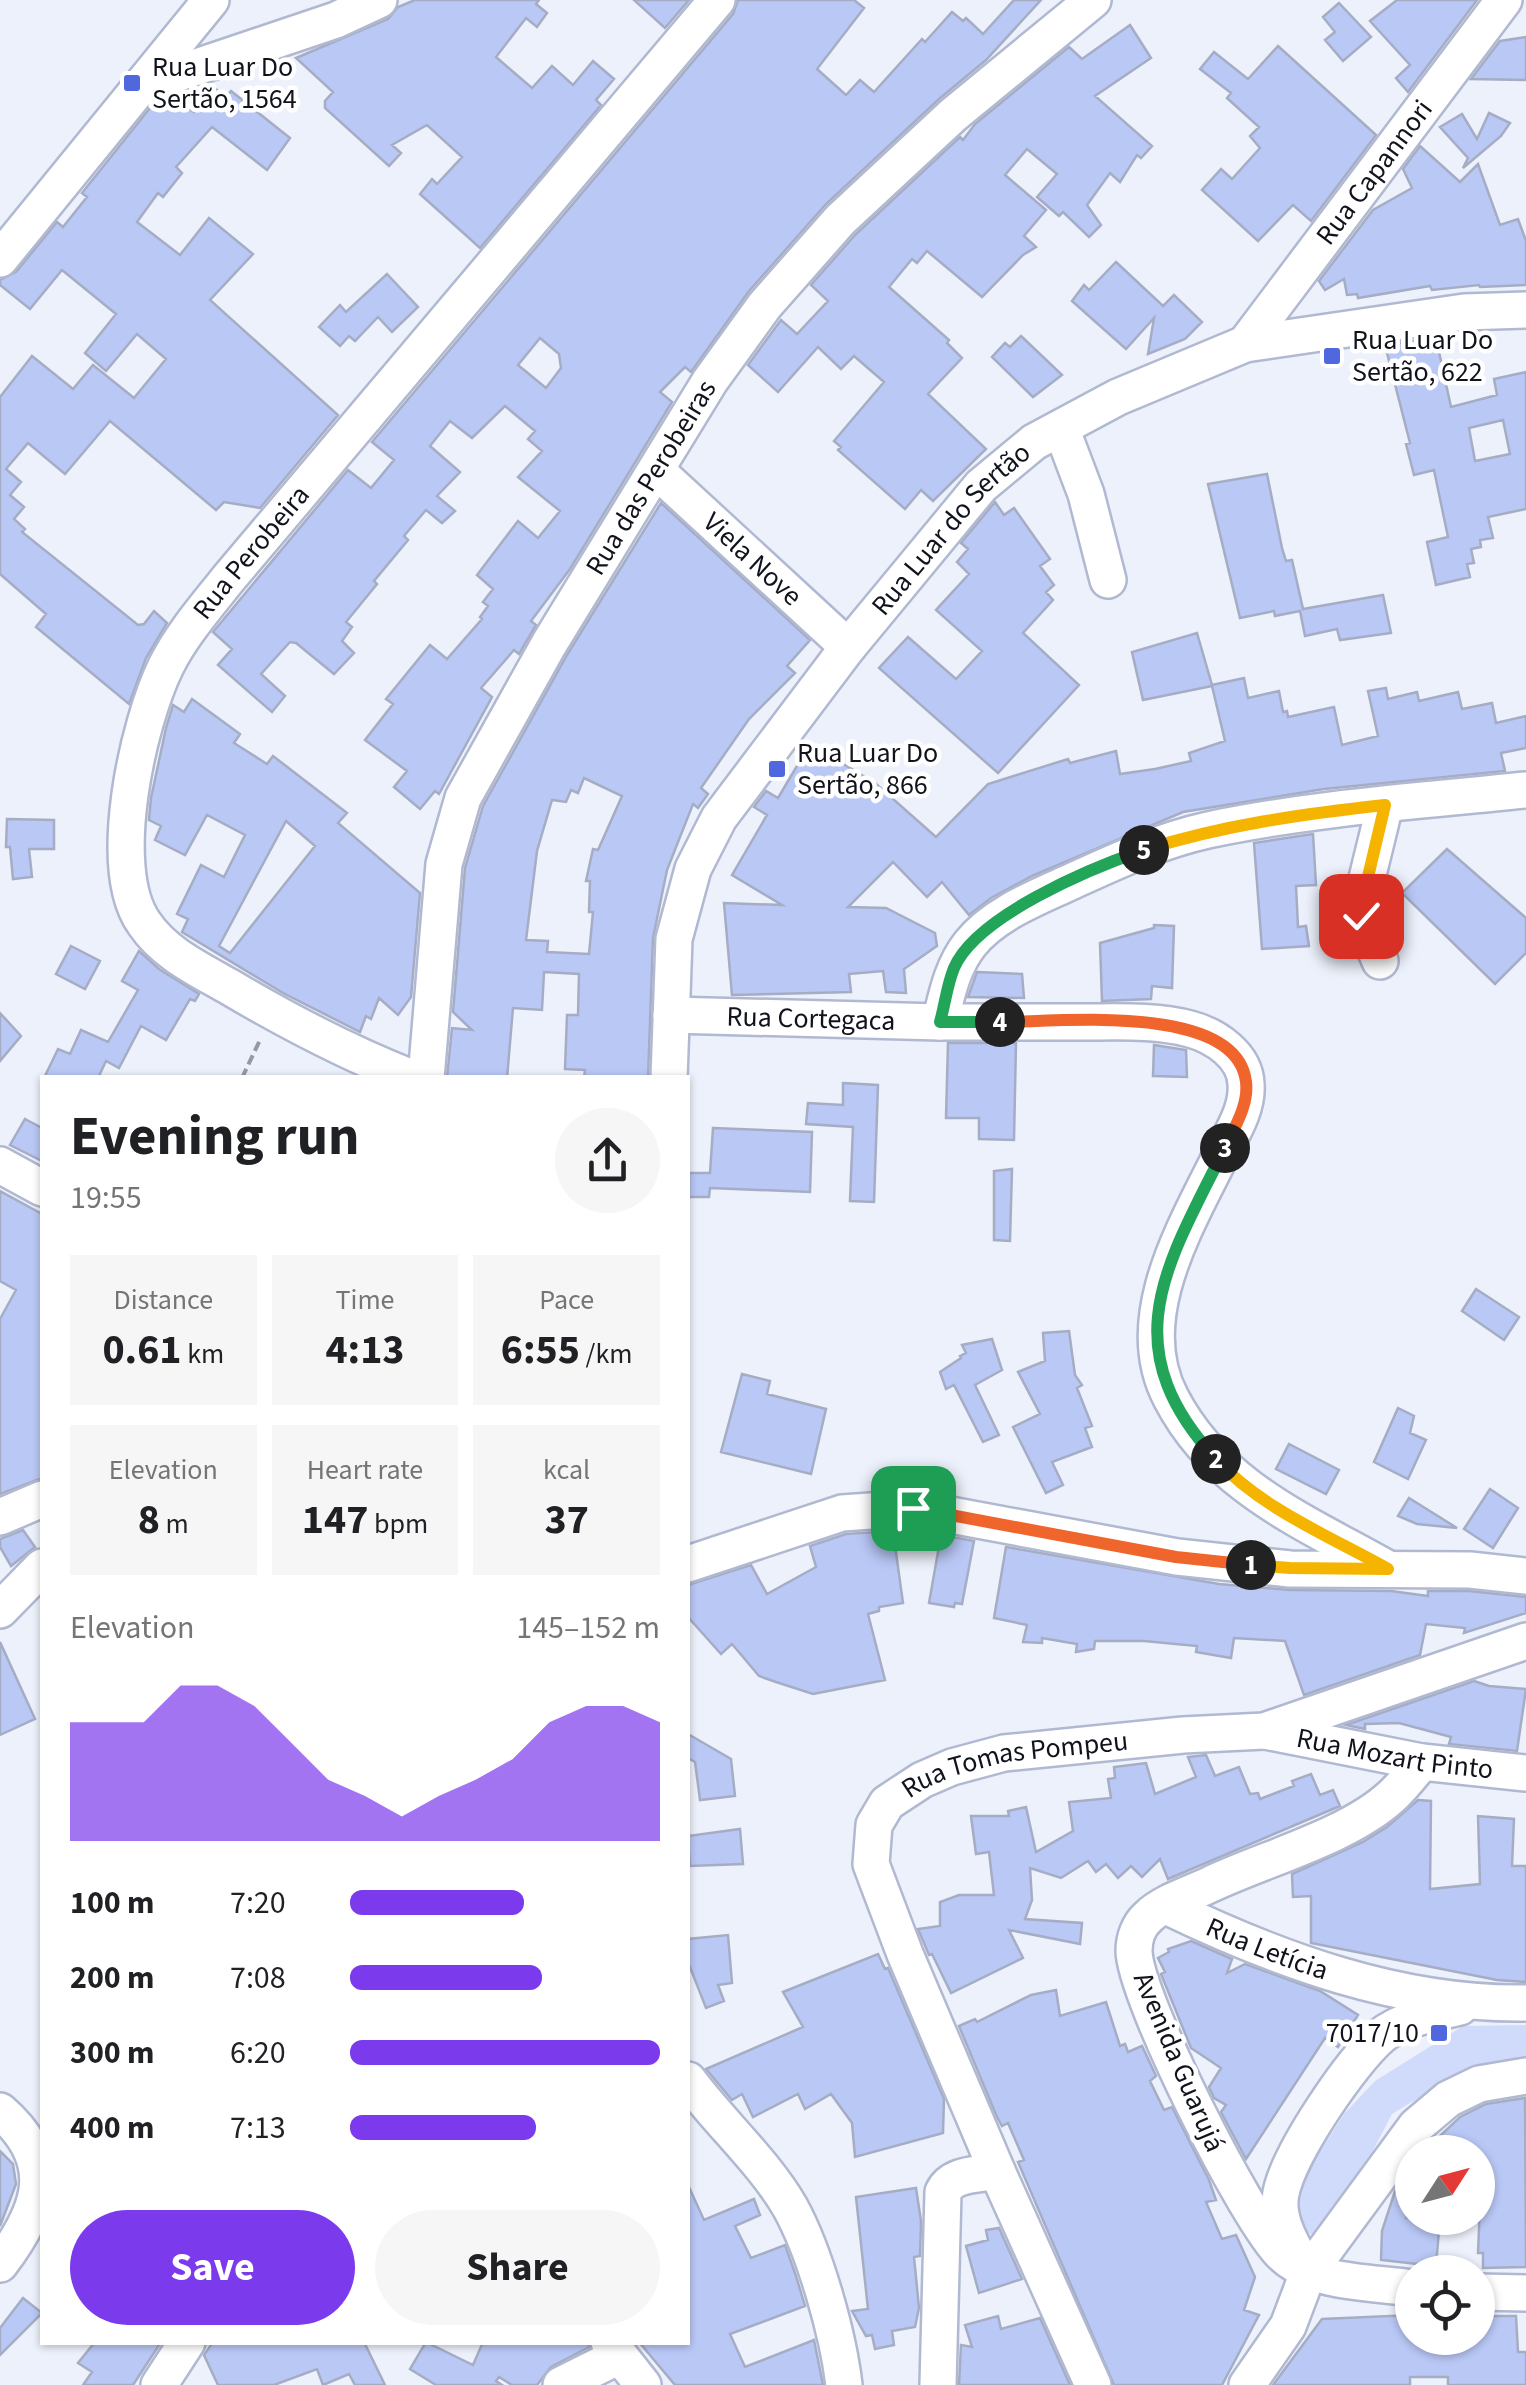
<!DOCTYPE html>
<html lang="en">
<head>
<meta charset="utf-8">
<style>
  :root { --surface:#fff; --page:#f6f6f6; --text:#202124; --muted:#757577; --accent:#7c3aed }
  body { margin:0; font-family:"Source Sans 3",sans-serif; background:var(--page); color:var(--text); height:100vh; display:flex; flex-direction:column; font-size:38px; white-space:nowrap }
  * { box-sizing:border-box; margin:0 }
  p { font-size:32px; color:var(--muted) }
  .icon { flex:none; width:55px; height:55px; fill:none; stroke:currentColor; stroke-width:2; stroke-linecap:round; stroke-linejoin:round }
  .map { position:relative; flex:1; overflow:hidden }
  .drawer { position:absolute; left:40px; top:1075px; width:650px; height:1270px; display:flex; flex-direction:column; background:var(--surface); border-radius:0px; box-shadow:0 2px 8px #0004 }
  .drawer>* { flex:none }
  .needle { width:65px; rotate:54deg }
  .buttons { position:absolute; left:1395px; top:2135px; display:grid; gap:20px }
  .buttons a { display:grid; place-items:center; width:100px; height:100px; border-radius:50%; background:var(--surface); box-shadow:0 2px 8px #0004; font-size:50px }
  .pin { position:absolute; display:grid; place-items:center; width:85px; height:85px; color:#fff; margin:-42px; border-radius:20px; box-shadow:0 5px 15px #0006 }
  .km { position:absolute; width:50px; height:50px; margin:-25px; border-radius:50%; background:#222; color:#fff; font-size:28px; line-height:50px; text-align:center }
  .round { display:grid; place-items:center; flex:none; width:105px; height:105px; border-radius:52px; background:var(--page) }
  .overview { display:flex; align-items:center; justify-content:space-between; height:170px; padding:0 30px }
  h1 { font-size:55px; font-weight:700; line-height:75px }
  .metrics { display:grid; grid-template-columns:repeat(3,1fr); gap:15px; height:170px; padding:10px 30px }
  .metrics div { display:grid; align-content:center; border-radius:0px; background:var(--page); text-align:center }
  .metrics b { font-size:42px; font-weight:700 }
  .metrics small { font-size:28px; font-weight:400 }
  .metrics p { font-size:28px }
  .chart { height:280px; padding:20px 30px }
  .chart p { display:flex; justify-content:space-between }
  .chart svg { width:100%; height:180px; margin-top:10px; fill:var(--accent); opacity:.7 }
  .action { display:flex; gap:20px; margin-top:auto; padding:20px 30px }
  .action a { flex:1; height:115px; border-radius:60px; background:var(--accent); color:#fff; font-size:40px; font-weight:700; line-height:115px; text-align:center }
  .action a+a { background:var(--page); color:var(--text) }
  ul { padding:0 30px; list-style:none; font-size:32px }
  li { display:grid; grid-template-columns:160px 120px 1fr; align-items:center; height:75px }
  li i { height:25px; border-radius:12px; background:var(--accent) }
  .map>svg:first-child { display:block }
</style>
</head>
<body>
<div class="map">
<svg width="1526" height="2385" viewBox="0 0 1526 2385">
  <rect width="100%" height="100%" fill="#edf1fb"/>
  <path fill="#d0dbfc" d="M1526 2025V2064L1472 2065 1392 2114 1329 2235 1298 2233 1290 2219 1303 2178 1344 2114 1375 2081 1463 2026Z"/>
  <path fill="#bac8f6" stroke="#a5adc5" stroke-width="2.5" fill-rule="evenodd" d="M415 0H539L536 4 547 13 537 27 526 18 496 57 532 88 552 66 573 85 593 61 614 79 596 100 601 105 480 248 420 194 432 179 437 184 462 157 427 125 392 145 401 153 389 166 325 108V101L333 92 296 58 388 19 398 7Z
    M634 0H689L665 28Z
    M738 0H854L864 8 817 69 846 95 860 80 874 92 922 39 925 42 952 12 963 21 966 18 983 34 1014 0H1041L986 60 939 99 826 204 749 291 691 372 685 367 660 392 672 402 570 569 531 621 536 625 519 654 514 650 481 688 492 697 439 794 435 791 420 809 394 787 407 771 365 740 393 704 386 699 430 645 447 659 482 619 480 617 488 606 483 602 493 589 477 575 518 521 538 538 560 511 518 477 542 451 528 439 535 431 505 406 472 438 450 421 430 446 460 472 437 496 455 511 442 523 426 510 404 536 408 540 374 581 377 584 346 622 352 627 342 641 354 653 334 674 296 643 290 642 261 674 285 696 272 712 218 665 232 649 213 632 348 470 371 488 394 460 372 442 733 14ZM540 338 559 354 561 368 546 388 518 365Z
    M1397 0H1477L1408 92 1396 78 1410 65 1370 21Z
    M1339 3 1371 37 1343 61 1325 40 1335 32 1323 17Z
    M1130 25 1151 58 1095 96 1152 146 1141 158 1137 155 1120 182 1110 173 1087 205 1101 225 1089 237 1063 212 1059 216 1037 197 1057 174 1027 149 1005 175 1046 210 1024 236 1036 247 1023 255 982 297 927 251 917 263 912 259 889 287 949 340 947 343 962 358 928 394 986 449 933 501 921 490 905 509 838 450 841 447 834 441 884 382 854 356 841 369 818 347 778 392 748 365 781 320 797 334 828 301 811 285 855 235 960 137 963 140 975 124 1069 47 1082 59Z
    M1526 37V80L1471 79 1500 41Z
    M1278 46 1376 135 1311 221 1293 205 1258 241 1202 190 1221 169 1232 179 1260 148 1250 136 1259 127 1227 98 1231 93 1200 69 1214 52 1248 79Z
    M213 87 226 97 231 91 290 138 267 170 212 127 176 167 182 173 163 197 158 193 137 222 180 255 209 218 253 254 210 300 338 415 260 508 224 502 216 510 110 421 65 474 28 443 6 469 21 482 10 495 24 507 14 519 25 529 22 532 138 625 144 624 154 611 167 623 146 658 129 704 36 627 46 614 0 574V397L32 356 73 389 93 365 134 398 166 359 137 334 106 371 85 353 116 314 62 270 30 309 0 285V280L16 272 57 222 63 227 87 197 82 193 150 108 174 97 194 112Z
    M1489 113 1510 123 1501 136 1463 168 1468 158 1440 127 1462 114 1477 139Z
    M1420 146 1460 182 1478 164 1500 225 1518 219 1526 241V285L1480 287 1479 285 1432 290 1430 286 1358 298 1357 294 1347 295 1344 279 1325 290 1319 281 1373 210 1412 188 1403 169Z
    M1116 262 1163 306 1174 295 1202 322 1185 339 1148 354 1154 318 1126 349 1072 301 1084 285 1089 290Z
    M387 274 418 307 392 332 378 317 355 341 349 336 340 346 319 327 340 305 346 312Z
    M1021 336 1062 375 1033 397 992 357 1005 343 1010 347Z
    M1436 338 1451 407 1497 395 1494 379 1526 372V509L1488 517 1493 538 1480 540 1481 547 1471 549 1474 563 1467 564 1470 577 1436 585 1427 542 1448 537 1434 470 1414 475 1406 444 1410 443 1385 345ZM1503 420 1510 454 1475 461 1469 428Z
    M1267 474 1282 548 1286 561 1292 560 1303 609 1383 595 1391 633 1340 640 1337 629 1305 636 1300 611 1275 616 1274 611 1240 618 1208 484Z
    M995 502 1004 515 1014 508 1050 559 1040 566 1054 585 1046 592 1053 600 1023 633 1079 685 998 773 879 668 908 637 956 679 982 651 936 610 969 574 957 562 968 549 961 543Z
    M661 503 810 640 787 666 795 673 749 719 701 788 708 794 698 808 693 804 667 870 653 938 648 1078H584L585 1070 565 1069 567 1015H578L579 974 544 972 542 1010 513 1008 507 1078H447L452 1028 472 1030 453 1012 465 868 483 806 567 655ZM584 778 622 796 598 850 593 849 586 881H590L589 912H593L589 954 547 952 548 941 526 940 537 851 552 800 566 802 571 790 578 793Z
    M1197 633 1212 685 1244 678 1248 698 1279 691 1283 712 1287 711 1288 717 1334 707 1342 745 1378 736 1368 691 1386 688 1388 699 1417 692 1419 701 1458 692 1462 709 1492 703 1496 723 1526 716V748L1501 753 1505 771 1324 789 1183 812 1032 876 991 898 969 915 942 882 927 897 893 862 848 907 886 908 935 933 937 946 904 969 906 993 886 992 883 971 849 974 851 992 732 995 724 903 782 905 732 875 767 815 754 807 766 791 778 798 810 744 875 783 936 837 988 784 1068 759 1070 763 1116 751 1120 774 1155 769 1191 761 1189 753 1225 741 1212 686 1143 700 1132 652Z
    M192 699 240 734 234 743 267 764 273 756 347 813 338 823 420 893 411 997 398 1015 379 998 371 1019 366 1016 360 1032 283 993 182 932 188 919 177 914 201 865 224 877 245 835 207 815 185 855 155 840 161 826 149 820 151 798 166 728 173 705 184 712ZM286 821 315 846 230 953 219 946Z
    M7 819 54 820V849H29L32 877 13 879 10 847H6Z
    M1313 834 1316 885 1296 886 1298 927 1306 926 1309 946 1262 949 1254 843Z
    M1447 849 1526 918V953L1495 984 1402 893Z
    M1154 925 1174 926 1172 988 1152 986 1151 999 1102 1001 1100 943 1154 928Z
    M71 946 100 961 85 989 56 974Z
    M139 951 159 969 199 994 195 1001 190 999 166 1040 141 1026 119 1068 106 1061 98 1078H44L58 1049 70 1054 81 1030 108 1042 138 990 122 981Z
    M977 972 1022 974 1024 998 968 997Z
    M0 1013 21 1036 0 1061Z
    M948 1043H1016L1014 1140 979 1139V1118H946Z
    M1154 1045 1186 1050 1187 1077 1153 1076Z
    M843 1083 878 1085 874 1202 850 1201 853 1127 806 1124 808 1103 843 1105Z
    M25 1119 42 1128V1161L10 1145Z
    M713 1128 812 1132 810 1192 710 1188 709 1197H689V1173H710Z
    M1012 1169 1010 1241 994 1240V1171Z
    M0 1191 42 1214V1478L0 1494V1319L16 1290 0 1281Z
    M1476 1289 1519 1317 1504 1340 1462 1311Z
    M1069 1331 1075 1375 1082 1385 1077 1388 1092 1426 1085 1428 1092 1447 1052 1462 1063 1485 1046 1493 1013 1427 1040 1414 1018 1372 1045 1361 1043 1333Z
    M992 1339 1002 1370 975 1385 999 1435 983 1442 954 1385 946 1389 940 1372 961 1358 960 1356 966 1353 962 1345Z
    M742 1374 770 1381 767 1394 826 1409 811 1474 721 1452Z
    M1398 1408 1414 1416 1410 1433 1426 1440 1408 1479 1374 1462Z
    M1289 1444 1339 1470 1326 1494 1276 1469Z
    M1490 1489 1518 1508 1493 1548 1464 1529Z
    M1409 1498 1457 1528 1417 1524 1398 1516Z
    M23 1530 35 1547 11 1566 0 1547V1539Z
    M893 1531 903 1603 879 1607V1611L868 1614 885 1680 813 1694 776 1682 759 1676 732 1644 721 1654 688 1617V1586L691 1584 751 1565 767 1594 816 1567 810 1546 846 1534Z
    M941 1535 974 1541 962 1604 955 1603 954 1607 929 1603Z
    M1006 1547 1219 1584 1290 1590 1391 1591 1428 1596V1591H1469L1526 1597V1613L1464 1633 1465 1628 1426 1624 1420 1655 1304 1695 1285 1641 1234 1638 1231 1658 1196 1652 1197 1646 1144 1641H1095L1094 1649 1076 1652 1077 1644 1042 1638V1643L1023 1642 1027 1625 994 1618Z
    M0 1642 35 1719 0 1735Z
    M1474 1681 1489 1686 1526 1689 1517 1751 1449 1744 1451 1737 1399 1723 1365 1724V1729L1346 1725Z
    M688 1734 731 1759 735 1796 700 1800 695 1762 688 1758Z
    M1206 1755 1215 1776 1239 1767 1250 1794 1258 1793 1260 1799 1294 1786 1292 1781 1311 1774 1320 1795 1333 1790 1340 1806 1168 1879 1160 1859 1142 1877 1131 1866 1118 1878 1106 1864 1096 1872 1088 1861 1061 1878 1030 1868 1032 1900 1025 1919 1082 1923 1080 1944 1009 1930 1023 1958 951 1993 932 1954 929 1955 918 1929 940 1926V1902L959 1895H994L989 1852 976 1854 971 1816H1009L1008 1811 1026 1807 1036 1852 1073 1831 1069 1802 1111 1798 1108 1779 1115 1778 1114 1767 1146 1763 1155 1794 1196 1777 1188 1757Z
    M1418 1800 1431 1801 1430 1889 1480 1884 1478 1816 1514 1819 1512 1866H1526V1982L1497 1980 1311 1943V1896L1293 1897 1292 1874 1363 1842 1387 1827Z
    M740 1829 743 1864 690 1866 688 1836Z
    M728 1935 732 1983 718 1985 724 2001 706 2008 688 1962V1939Z
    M1191 1941 1232 1959 1227 1973 1245 1964 1320 1991 1358 2015 1338 2047 1325 2038 1246 2159 1221 2112 1226 2105 1214 2098 1209 2087 1221 2068 1191 2048 1161 1974 1165 1972 1158 1958 1169 1952 1168 1949Z
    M878 1954 885 1969 888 1968 944 2099 943 2133 855 2157 852 2123 831 2094 805 2109 798 2094 753 2117 742 2094 732 2100 706 2069 803 2027 783 1992Z
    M1056 1990 1060 2016 1106 2002 1120 2046 1125 2044 1128 2052 1142 2046 1156 2076 1150 2081 1164 2110 1172 2107 1209 2180 1216 2200 1206 2202 1222 2239 1236 2235 1255 2277 1244 2310 1259 2315 1222 2385H1114L1018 2162 1024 2160 1008 2123 1002 2126 997 2117 959 2026 975 2019 977 2022 1031 1995Z
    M1525 2098 1526 2267 1483 2268V2253H1478L1481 2181 1478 2180V2152H1423L1460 2117 1486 2104Z
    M0 2151 13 2164 16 2184 0 2226Z
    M1409 2171 1406 2218H1440L1436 2266 1381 2260 1382 2231 1395 2191Z
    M688 2185 704 2220 754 2199 760 2215 735 2226 751 2258 785 2245 796 2276 805 2306 730 2334 745 2367 814 2340 823 2385H675L639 2342H688Z
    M916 2188 921 2221 920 2256 914 2257 919 2308 915 2327 892 2331 894 2345 875 2349 872 2335 866 2336 852 2311 868 2309 856 2197Z
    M999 2228 1022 2279 979 2293 966 2246 988 2240 986 2230Z
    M23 2298 42 2313 0 2355V2328Z
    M1412 2315V2338H1478V2316H1516L1518 2352H1526V2385H1448V2377H1410V2385H1273L1322 2319Z
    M998 2316 1001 2329 1040 2318 1070 2385H959L961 2345 972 2347 965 2325Z
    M95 2342H161L133 2385H83L92 2372 78 2363Z
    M213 2342H364L385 2385H355L349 2374 323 2385 317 2369 274 2385H218L204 2355Z
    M426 2342 473 2365 483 2342H588L589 2347 551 2367 537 2385H512L499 2377 496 2381 502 2385H436L410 2369Z"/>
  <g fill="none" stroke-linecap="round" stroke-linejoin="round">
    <g stroke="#b1b9d2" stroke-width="40">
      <g id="minor">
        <path d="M143 85 336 20 379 0"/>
        <path d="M0 259 211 0"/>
        <path id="s1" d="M1245 344 1504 0"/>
        <path d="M1061 428 1086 494 1108 580"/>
        <path id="s2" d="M657 471 848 647"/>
        <path d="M1380 961 1361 916V903L1385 805"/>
        <path id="s3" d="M671 1015 940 1022C947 994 952 967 970 944 993 915 1033 899 1066 884 1112 863 1158 841 1208 830 1312 808 1420 801 1526 790"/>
        <path d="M940 1022C988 1022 1036 1022 1084 1022 1119 1022 1156 1020 1190 1029 1216 1036 1245 1056 1246 1084 1248 1109 1232 1133 1221 1155 1186 1226 1129 1319 1171 1398 1217 1487 1305 1522 1388 1569"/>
        <path id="s4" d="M412 1078C348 1053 287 1021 228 986 198 969 164 953 144 923 105 868 138 723 166 666 182 634 206 607 228 579L717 0"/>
        <path id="s5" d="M426 1078 444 864 463 798 549 644 710 381 765 305 840 220 953 115 1093 0"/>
        <path id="s6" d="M669 1078 674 939 693 869 719 818 848 647 981 486 1034 442 1118 397 1245 344 1464 312 1526 310"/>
        <path d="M0 1165 42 1188"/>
        <path d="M0 1517 42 1499"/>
        <path d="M688 1564 842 1513 913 1508 1177 1557 1290 1569 1470 1570 1526 1576"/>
        <path d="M0 1610 42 1567"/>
        <path id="s7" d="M1265 1731 1422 1762 1526 1773"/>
        <path id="s8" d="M1166 1906C1278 1960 1400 2005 1526 2003"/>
        <path d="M688 2080C719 2122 764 2162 790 2207 815 2252 838 2334 844 2385"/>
        <path d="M0 2111C58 2161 42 2209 0 2264"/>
        <path d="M1300 2259C1289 2240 1276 2216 1281 2193 1289 2153 1350 2063 1381 2036 1402 2019 1434 2013 1460 2007"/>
        <path d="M1412 2288C1372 2282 1314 2284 1283 2255 1247 2221 1135 1998 1134 1951 1134 1938 1139 1925 1148 1917 1163 1902 1190 1894 1209 1885 1263 1859 1348 1837 1392 1796 1403 1786 1412 1774 1422 1762"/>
        <path d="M1478 2292 1526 2293"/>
        <path d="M609 2342 643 2385"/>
        <path d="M159 2385 187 2342"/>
        <path d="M561 2385 619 2356"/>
        <path d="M938 2385 943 2192C952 2173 978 2175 997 2171"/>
        <path id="s9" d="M1093 2385 997 2171 905 1954 871 1864 874 1825 887 1803 922 1780 952 1767 1004 1753 1183 1735 1264 1731 1526 1641"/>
        <path d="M1247 2385 1288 2326 1308 2273 1416 2126 1448 2099 1479 2084 1526 2076"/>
      </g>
    </g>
    <path stroke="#9699a3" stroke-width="4" stroke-dasharray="10 5" stroke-linecap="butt" d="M242 1078 260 1040"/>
    <use href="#minor" stroke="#fff" stroke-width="35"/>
  </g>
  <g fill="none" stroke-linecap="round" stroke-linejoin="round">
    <g stroke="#fff" stroke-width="20">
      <path id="split-1" d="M913 1508 1176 1557 1251 1565"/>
    </g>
    <g stroke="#fff" stroke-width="20">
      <path id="split-2" d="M1216 1459C1260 1508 1331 1537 1388 1569L1290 1568 1251 1565"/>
    </g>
    <g stroke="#fff" stroke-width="20">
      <path id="split-3" d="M1216 1459C1112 1346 1166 1266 1225 1148"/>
    </g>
    <g stroke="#fff" stroke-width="20">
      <path id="split-4" d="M1000 1022C1057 1022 1237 1002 1246 1082 1249 1105 1234 1128 1225 1148"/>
    </g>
    <g stroke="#fff" stroke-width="20">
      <path id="split-5" d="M1000 1022H940C945 1004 947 985 954 968 976 916 1091 868 1144 850"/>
    </g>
    <g stroke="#fff" stroke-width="20">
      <path id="split-6" d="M1144 850C1223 825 1302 814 1385 805L1362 902 1361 916"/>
    </g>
    <use href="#split-1" stroke="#f0652b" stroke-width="12"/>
    <use href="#split-2" stroke="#f5b400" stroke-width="12"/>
    <use href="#split-3" stroke="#22a559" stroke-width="12"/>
    <use href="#split-4" stroke="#f0652b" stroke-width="12"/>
    <use href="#split-5" stroke="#22a559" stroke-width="12"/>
    <use href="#split-6" stroke="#f5b400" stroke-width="12"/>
  </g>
  <g fill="#5067dd" stroke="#fff" stroke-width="4">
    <rect x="122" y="73" width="20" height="20" rx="5"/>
    <rect x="1322" y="346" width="20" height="20" rx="5"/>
    <rect x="767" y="759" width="20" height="20" rx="5"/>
    <rect x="1429" y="2023" width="20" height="20" rx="5"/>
  </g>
  <g text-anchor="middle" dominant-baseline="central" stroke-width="9" stroke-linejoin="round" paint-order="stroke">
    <g font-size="28" fill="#11131c" stroke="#fff" text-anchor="start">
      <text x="152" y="67">Rua Luar Do<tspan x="152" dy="32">Sertão, 1564</tspan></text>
      <text x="1352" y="340">Rua Luar Do<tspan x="1352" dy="32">Sertão, 622</tspan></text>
      <text x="797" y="753">Rua Luar Do<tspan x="797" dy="32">Sertão, 866</tspan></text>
      <text x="1419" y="2033" text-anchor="end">7017/10</text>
    </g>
    <g font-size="28" fill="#11131c" stroke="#fff">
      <text stroke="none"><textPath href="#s1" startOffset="215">Rua Capannori</textPath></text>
      <text stroke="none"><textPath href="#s5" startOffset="655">Rua das Perobeiras</textPath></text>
      <text stroke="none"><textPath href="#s6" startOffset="640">Rua Luar do Sertão</textPath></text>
      <text stroke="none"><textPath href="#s4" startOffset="720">Rua Perobeira</textPath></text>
      <text stroke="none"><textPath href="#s2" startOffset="130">Viela Nove</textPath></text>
      <text stroke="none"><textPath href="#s3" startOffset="140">Rua Cortegaca</textPath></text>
      <text stroke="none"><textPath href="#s7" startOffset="132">Rua Mozart Pinto</textPath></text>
      <text stroke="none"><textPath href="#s9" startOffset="768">Rua Tomas Pompeu</textPath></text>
      <text stroke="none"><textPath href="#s8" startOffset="110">Rua Letícia</textPath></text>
      <text transform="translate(1179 2062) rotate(67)">Avenida Guarujá</text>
    </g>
  </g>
</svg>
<div class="buttons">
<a><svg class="needle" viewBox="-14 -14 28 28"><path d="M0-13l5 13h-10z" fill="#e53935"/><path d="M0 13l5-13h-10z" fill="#757577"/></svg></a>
<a><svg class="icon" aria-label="locate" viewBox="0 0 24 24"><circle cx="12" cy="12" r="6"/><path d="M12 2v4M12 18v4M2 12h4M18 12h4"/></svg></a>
</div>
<div class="pin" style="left:913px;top:1508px;background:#1e9e55"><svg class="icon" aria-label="arrive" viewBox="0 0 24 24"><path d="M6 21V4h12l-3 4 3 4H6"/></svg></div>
<div class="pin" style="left:1361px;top:916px;background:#d93025"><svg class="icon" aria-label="check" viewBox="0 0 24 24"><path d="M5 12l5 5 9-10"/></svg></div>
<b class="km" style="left:1251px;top:1565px">1</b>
<b class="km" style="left:1216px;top:1459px">2</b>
<b class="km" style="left:1225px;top:1148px">3</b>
<b class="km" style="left:1000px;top:1022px">4</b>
<b class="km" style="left:1144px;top:850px">5</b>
<section class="drawer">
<div class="overview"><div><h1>Evening run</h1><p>19:55</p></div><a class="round"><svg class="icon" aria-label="share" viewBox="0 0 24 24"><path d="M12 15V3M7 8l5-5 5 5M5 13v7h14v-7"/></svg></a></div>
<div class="metrics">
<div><p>Distance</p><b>0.61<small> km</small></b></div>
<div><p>Time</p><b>4:13</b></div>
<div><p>Pace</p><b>6:55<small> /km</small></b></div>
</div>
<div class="metrics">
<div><p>Elevation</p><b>8<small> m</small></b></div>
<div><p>Heart rate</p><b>147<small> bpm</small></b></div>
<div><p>kcal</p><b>37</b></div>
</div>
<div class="chart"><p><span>Elevation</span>145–152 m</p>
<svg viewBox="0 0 160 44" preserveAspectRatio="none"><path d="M0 44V15L10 15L20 15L30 6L40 6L50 11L60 20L70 29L80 33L90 38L100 33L110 29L120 24L130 15L140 11L150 11L160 15V44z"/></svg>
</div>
<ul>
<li><b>100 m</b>7:20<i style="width:56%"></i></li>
<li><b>200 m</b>7:08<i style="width:62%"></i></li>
<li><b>300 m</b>6:20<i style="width:100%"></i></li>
<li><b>400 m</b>7:13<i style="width:60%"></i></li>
</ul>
<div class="action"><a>Save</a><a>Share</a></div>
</section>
</div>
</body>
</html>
